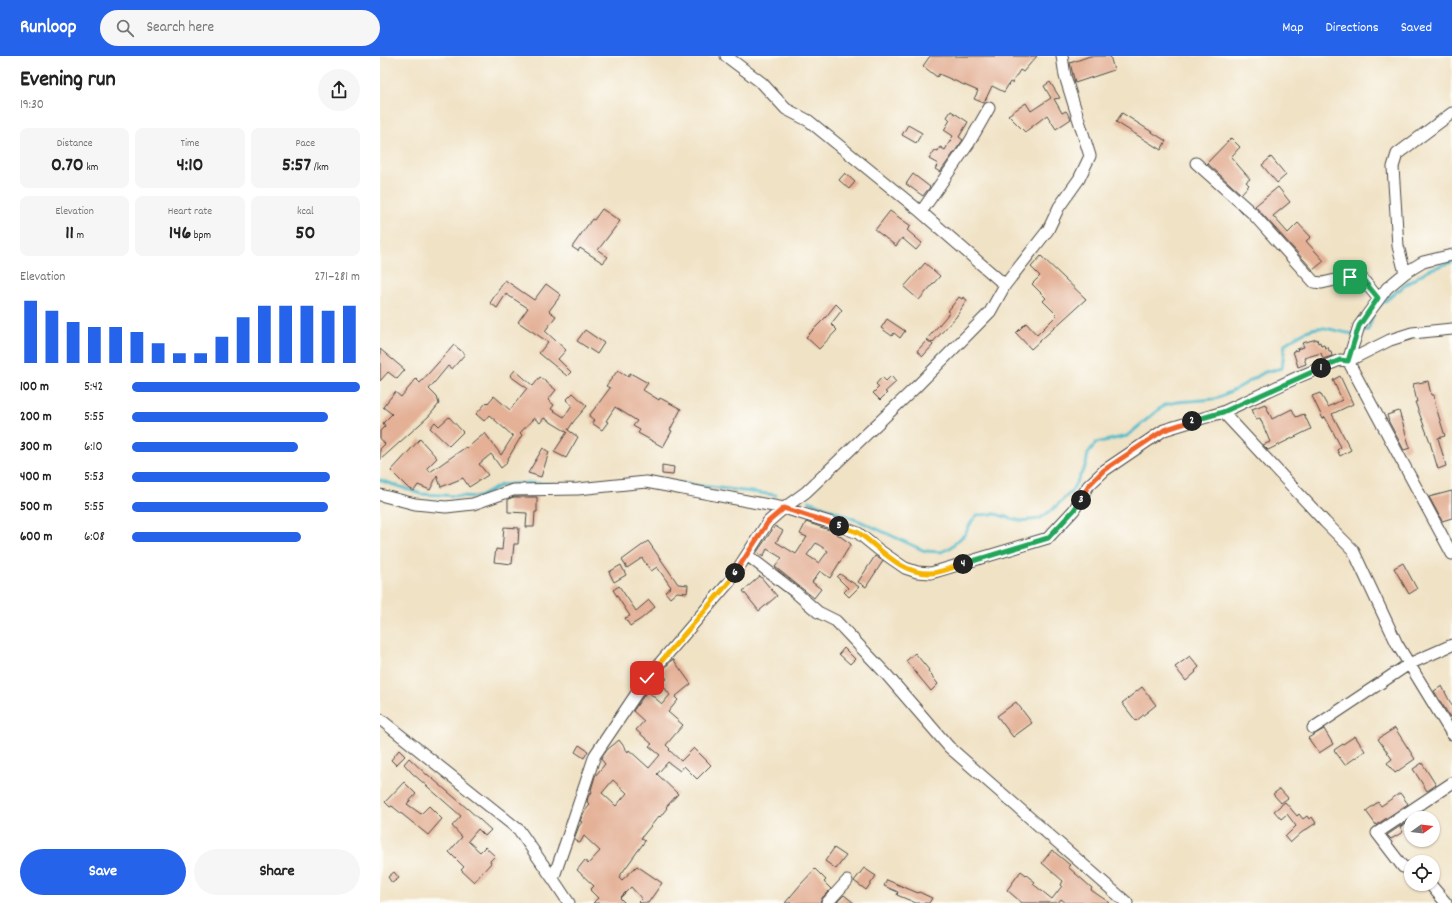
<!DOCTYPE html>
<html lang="en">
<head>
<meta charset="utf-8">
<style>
  :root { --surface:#fff; --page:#f6f6f6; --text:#222; --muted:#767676; --accent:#2563eb }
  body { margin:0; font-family:Dekko,sans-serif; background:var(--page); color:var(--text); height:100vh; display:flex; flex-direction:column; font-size:15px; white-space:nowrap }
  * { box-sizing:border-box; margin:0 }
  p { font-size:13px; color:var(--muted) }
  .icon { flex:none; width:22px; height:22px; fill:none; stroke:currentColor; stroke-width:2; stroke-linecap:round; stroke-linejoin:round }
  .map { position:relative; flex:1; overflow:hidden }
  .panel { display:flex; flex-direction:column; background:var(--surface); width:380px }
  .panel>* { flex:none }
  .needle { width:26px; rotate:75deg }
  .tools { position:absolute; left:1024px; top:755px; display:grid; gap:8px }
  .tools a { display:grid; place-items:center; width:36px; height:36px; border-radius:50%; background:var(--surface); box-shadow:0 1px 3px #0004; font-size:20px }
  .pin { position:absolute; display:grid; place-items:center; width:34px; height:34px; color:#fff; margin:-17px; border-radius:8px; box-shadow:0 2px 6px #0006 }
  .km { position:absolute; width:20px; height:20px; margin:-10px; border-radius:50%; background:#222; color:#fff; font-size:11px; line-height:20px; text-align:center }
  .round { display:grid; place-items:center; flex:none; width:42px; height:42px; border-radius:21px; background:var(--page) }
  .headline { display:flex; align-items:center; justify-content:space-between; height:68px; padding:0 20px }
  h1 { font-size:22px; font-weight:700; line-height:30px }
  .stats { display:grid; grid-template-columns:repeat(3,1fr); gap:6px; height:68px; padding:4px 20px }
  .stats div { display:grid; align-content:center; border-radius:8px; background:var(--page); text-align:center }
  .stats b { font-size:20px; font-weight:700 }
  .stats small { font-size:11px; font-weight:400 }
  .stats p { font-size:11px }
  .chart { height:112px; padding:8px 20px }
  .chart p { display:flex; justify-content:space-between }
  .chart svg { width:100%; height:72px; margin-top:4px; stroke:var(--accent); stroke-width:6 }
  .action { display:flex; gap:8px; margin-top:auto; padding:8px 20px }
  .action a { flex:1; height:46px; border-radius:24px; background:var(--accent); color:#fff; font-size:16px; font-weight:700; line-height:46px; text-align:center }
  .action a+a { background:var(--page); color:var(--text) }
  ul { padding:0 20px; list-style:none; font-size:13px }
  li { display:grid; grid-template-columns:64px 48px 1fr; align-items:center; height:30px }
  li i { height:10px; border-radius:5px; background:var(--accent) }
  header { display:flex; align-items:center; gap:24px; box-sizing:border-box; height:56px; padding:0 20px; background:var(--accent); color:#fff }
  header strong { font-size:19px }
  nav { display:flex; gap:22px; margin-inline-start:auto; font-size:14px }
  .search { width:280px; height:36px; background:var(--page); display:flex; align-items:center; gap:10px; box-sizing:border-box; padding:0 14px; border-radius:22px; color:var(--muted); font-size:15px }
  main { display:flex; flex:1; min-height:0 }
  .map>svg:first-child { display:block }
</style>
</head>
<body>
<header>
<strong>Runloop</strong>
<div class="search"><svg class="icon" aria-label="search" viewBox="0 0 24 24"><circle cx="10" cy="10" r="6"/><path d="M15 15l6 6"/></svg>Search here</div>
<nav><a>Map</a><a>Directions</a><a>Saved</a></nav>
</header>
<main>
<section class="panel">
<div class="headline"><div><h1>Evening run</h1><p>19:30</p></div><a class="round"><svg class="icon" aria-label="share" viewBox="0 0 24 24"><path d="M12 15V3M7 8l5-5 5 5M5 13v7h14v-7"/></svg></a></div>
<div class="stats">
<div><p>Distance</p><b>0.70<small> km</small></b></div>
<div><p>Time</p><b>4:10</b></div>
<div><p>Pace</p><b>5:57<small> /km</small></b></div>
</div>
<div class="stats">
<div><p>Elevation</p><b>11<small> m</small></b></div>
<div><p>Heart rate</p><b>146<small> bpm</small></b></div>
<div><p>kcal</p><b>50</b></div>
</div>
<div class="chart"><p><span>Elevation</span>271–281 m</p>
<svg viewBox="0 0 160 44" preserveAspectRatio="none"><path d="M5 44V6M15 44V12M25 44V19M35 44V22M45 44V22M55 44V25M65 44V32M75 44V38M85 44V38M95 44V28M105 44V16M115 44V9M125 44V9M135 44V9M145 44V12M155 44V9"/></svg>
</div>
<ul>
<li><b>100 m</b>5:42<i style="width:100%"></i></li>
<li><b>200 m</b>5:55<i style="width:86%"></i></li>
<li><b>300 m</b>6:10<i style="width:73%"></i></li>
<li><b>400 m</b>5:53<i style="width:87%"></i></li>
<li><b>500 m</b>5:55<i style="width:86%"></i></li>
<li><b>600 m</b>6:08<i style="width:74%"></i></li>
</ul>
<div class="action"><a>Save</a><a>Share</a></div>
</section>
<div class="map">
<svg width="1072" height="847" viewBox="0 0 1072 847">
  <rect width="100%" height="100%" fill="#fdfcf7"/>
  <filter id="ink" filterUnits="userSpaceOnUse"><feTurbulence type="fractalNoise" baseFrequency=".025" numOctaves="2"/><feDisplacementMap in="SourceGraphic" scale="8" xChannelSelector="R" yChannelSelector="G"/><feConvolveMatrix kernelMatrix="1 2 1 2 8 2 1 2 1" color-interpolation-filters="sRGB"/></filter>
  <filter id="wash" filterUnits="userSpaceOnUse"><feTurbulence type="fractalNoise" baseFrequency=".012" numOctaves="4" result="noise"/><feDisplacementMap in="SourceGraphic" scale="16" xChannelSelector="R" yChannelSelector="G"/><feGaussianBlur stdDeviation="0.9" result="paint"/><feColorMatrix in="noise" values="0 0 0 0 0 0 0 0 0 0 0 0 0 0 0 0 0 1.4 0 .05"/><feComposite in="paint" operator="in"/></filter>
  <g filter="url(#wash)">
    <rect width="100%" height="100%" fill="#f0e2c5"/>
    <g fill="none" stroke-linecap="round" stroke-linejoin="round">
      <path stroke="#4ebaca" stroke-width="3" d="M999 250 1024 230 1048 214 1072 206
        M981 276 988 274 993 259
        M0 424 41 438 99 441 121 429 148 427 175 428
        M298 427 396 439
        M429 445 484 467 545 495 561 496 570 492 585 478 592 465 597 459 615 458 641 465 659 463 672 454 691 436 706 409 708 397 716 387 747 380 784 349 797 346 835 343 858 332 885 316 902 312 905 288C917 280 930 270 945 272 955 274 964 277 974 278"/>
    </g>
    <g id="blocks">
      <path fill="#e4b197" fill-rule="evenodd" d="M550 0H657L643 16 640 14 632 27 630 26 624 36 612 30 604 47 594 43 598 35 559 18 557 21 543 10Z
        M710 0H730L734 14 695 27 690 7Z
        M670 26 680 42 674 43 682 57 686 55 691 63 676 73 667 59 645 76 628 59 646 47 651 55 671 42 664 30Z
        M571 55 588 66 579 81 583 84 560 116 555 113 558 108 549 103 555 94 558 95 560 91 565 94 573 80 564 74 570 64 567 61Z
        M742 57 786 85 781 94 736 66Z
        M528 69 542 77 536 87 522 79Z
        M851 82 860 91 851 101 870 123 866 126 869 129 861 138 827 107Z
        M891 101 906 119 897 127 882 109Z
        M465 117 475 126 469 133 459 124Z
        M533 118 550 131 543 140 526 128Z
        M898 131 910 146 893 160 908 177 918 167 931 181 926 185 944 205 933 214 875 150Z
        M222 153 240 165 218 194 228 201 223 207 200 192 198 195 192 191 212 163 214 164Z
        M510 155 531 170 527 174 542 187 536 194 522 182 516 190 495 174Z
        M661 200 706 243 651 293 636 277 646 267 657 279 677 259 663 245 666 242 652 228 660 220 651 211Z
        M545 207 560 220 539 244 524 231Z
        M125 224 154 244 166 228 181 239 169 255 176 260 165 275 186 294 178 303 191 316 187 320 159 297 168 286 138 266 148 252 126 238 117 252 110 247Z
        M579 241 582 243 583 241 587 244 576 261 552 287 547 283 570 256 568 255Z
        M456 248 462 254 451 268 457 274 439 293 426 281 445 262Z
        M507 263 525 275 520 282 514 277 512 280 501 272Z
        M205 274 224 287 217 298 197 285Z
        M937 283 938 287 940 286 941 290 944 289 945 292 948 291 949 295H951L952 300 943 303 941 297 924 302 926 308 918 311 913 295 918 294 917 293 924 291 922 287Z
        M547 284 553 289 543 300 537 295Z
        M74 289 85 298 72 313 68 310 49 333 57 341 59 348 49 360 0 404V393L5 388 0 382V375L5 370 3 367 12 358 3 351 15 336 21 341 36 323 40 327Z
        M0 293 25 314 17 323 8 316 0 325Z
        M135 314 153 330 160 321 176 334 168 344 174 349 171 353 184 361 192 349 186 344 193 337 207 350 194 365 188 374 198 381 186 402 174 396 187 376 164 362 160 367 154 362 140 377 142 379 126 406 127 407 121 412 111 398 99 408 108 419 89 431 83 422 61 431 57 420 50 434 38 429 34 435 27 431 11 415 40 383 57 402 47 412 50 416 86 391 87 392 105 377 121 399 133 380 109 359 104 365 96 358 107 346 108 347 114 340 130 354 147 332 130 320Z
        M238 314 248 321 250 317 268 327 263 334 279 344 280 342 301 353 290 374 292 375 283 391 258 377 260 374 253 370 257 365 235 351 226 365 228 366 222 374 212 367 214 364 209 360 230 332 226 330Z
        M511 320 516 326 505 336 507 337 500 344 493 337 499 331 496 328 502 321 506 325Z
        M960 320 973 348 952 358 971 394 960 400 957 394 961 391 945 361 943 363 932 340 940 337 948 351 962 344 953 324Z
        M1048 325 1051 339H1054L1055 348 1065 380 1058 382 1066 410 1058 413 1049 383 1035 346H1037L1033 328Z
        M885 348 892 363 912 353 916 361 924 358 931 373 888 394 883 389 890 386 880 362 876 364 872 353Z
        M1019 355 1030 392 1024 394 1009 366 1007 359Z
        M69 361 83 376 69 390 50 372 55 366 59 370Z
        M163 392 169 396 161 421 148 417Z
        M282 409 294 411 293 419 282 418Z
        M1072 435V462L1062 465 1049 441Z
        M134 441H157V456H155L154 471H146L147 457 128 456V443Z
        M426 466 458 477 457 478 471 488 450 522 440 515 432 526 441 533 434 542 395 511 402 502 387 493 383 501 377 496 395 470 403 475 396 486 416 498 427 481 420 478ZM436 487 448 495 439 507 427 499Z
        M124 471 139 472 138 488H134L132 508 114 506 116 493 122 494Z
        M268 485 298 528 308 529 307 537 297 536 290 542 285 536 291 531 277 511 271 515 262 502 247 512 242 504Z
        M495 500 503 505 486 531 478 526Z
        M1023 507 1037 533 1029 538 1014 512Z
        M241 509 246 519 234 526 229 516Z
        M460 518 479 531 469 541 464 536 468 532 457 521Z
        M380 520 397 540 379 555 363 535Z
        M239 530 256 555 269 544 275 551 261 563 250 570 245 562 250 560 233 534Z
        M464 592 475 603 470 608 459 598Z
        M535 597 549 614 548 615 558 628 551 635 526 605Z
        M810 600 819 611 815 615 816 616 806 625 795 611Z
        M293 603 311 628 295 641 298 644 288 656 303 669 286 689 290 693 289 694 301 705 314 692 331 709 317 723 304 710 300 715 288 706 277 718 298 738 286 751 287 752 280 761 279 760 261 782 265 785 239 821 242 824 257 810 282 827 268 847H258L262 843 251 831 240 842 245 847H213L218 842 210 834 214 830 197 814 205 804 208 808 220 795 204 780 200 787 194 783 199 770 202 766 200 765 204 756 210 749 207 746 208 741 212 736 211 734 215 720 225 708 221 703 227 694 239 684 248 696 249 694 269 712 280 699 269 690 272 688 256 674 264 665 253 655 267 635 282 648 290 639 281 627 287 623 282 615ZM233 724 247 737 236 750 222 737Z
        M1062 630 1072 650V660L1070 661 1054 635Z
        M762 631 776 649 756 665 742 647Z
        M636 646 652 667 633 681 617 660Z
        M1015 672 1035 703 1015 717 1007 707 1012 703 998 683Z
        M944 673 953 688 939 697 928 682Z
        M975 680 985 695 965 709 954 694Z
        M199 689 208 695 204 702 195 696Z
        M19 694 25 700 16 709 11 704Z
        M29 702 47 719V718L88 753 111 774 105 780 98 773 88 785 100 796 105 791 115 800 110 805 111 807 94 826 81 814 84 811 69 796 82 781 72 770 81 760 32 717 24 708Z
        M1042 707 1056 729 1047 735 1033 713Z
        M24 726 36 738 27 748 41 758 49 750 62 763 48 779 12 750 10 751 5 746Z
        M900 733 908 742 901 747 893 738Z
        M1020 737 1028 748 996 769 986 755 998 746 1001 750Z
        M905 746 917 760 919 758 923 763 927 760 929 763 932 761 936 767 921 777 910 787 905 781 916 770 907 758 901 763 894 755Z
        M1028 765 1029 766 1020 771 1023 776 1011 783 1007 779Z
        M454 792 466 800 456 813 445 805Z
        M672 794 690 809 688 811 712 832 711 834 730 847H686L681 843 678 847H642L627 834 641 815 655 826 653 828 672 843 682 830 681 829 683 825 662 807Z
        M484 812 496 820 486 834 474 825Z
        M435 813 446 824 444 826 451 833 442 842 440 847H405L421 828Z
        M14 816 19 822 12 827 8 821Z
        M507 824 538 837 539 836 552 842 549 847H536L517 839 518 836 504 830Z
        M464 839 474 847 457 846Z"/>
    </g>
  </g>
  <g filter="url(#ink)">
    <use href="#blocks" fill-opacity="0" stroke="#494642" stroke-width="1"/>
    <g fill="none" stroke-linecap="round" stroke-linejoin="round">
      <g stroke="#494642" stroke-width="13">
        <path id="minor" d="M346 0 382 27 406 53 429 65 541 156 625 229
          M816 107 872 157 934 226 942 227 977 219 981 221 998 242
          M541 156 589 87 609 52
          M1072 199 1043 206 1025 217 1007 232 979 270 968 305 1072 498
          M1025 217 1018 190 1013 111 1017 98 1072 57
          M843 356 945 466 973 494 1017 588 1072 678
          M0 439 35 448 66 451 93 448 133 434 198 433 266 426 404 452 449 466 478 477 499 494 525 512 537 516 551 517 668 482 694 454 708 430 725 414 784 374 843 356 918 321 960 304 968 305 1010 284 1032 277 1072 273
          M367 499 415 536 438 556 456 565 506 618 569 691 747 847
          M0 663 139 774 173 823
          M933 672 1029 608 1072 589
          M1031 812 1023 811 997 777 1072 727
          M1050 828 1066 847
          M189 847 173 823 188 780 215 699 267 622 350 525 388 466 404 452 426 436 537 330 610 256 625 229 668 174 679 151 699 123 710 100 685 20 682 0
          M447 847 467 825"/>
      </g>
      <use href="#minor" stroke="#fff" stroke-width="11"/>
    </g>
  </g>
  <g fill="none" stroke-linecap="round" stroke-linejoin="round" filter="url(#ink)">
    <g stroke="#fff" stroke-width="8">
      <path id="split-1" d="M941 312 960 304 968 305 979 270 998 242 981 221 977 219 970 221"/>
    </g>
    <g stroke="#fff" stroke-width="8">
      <path id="split-2" d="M812 365 843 356 941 312"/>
    </g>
    <g stroke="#fff" stroke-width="8">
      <path id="split-3" d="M701 444 708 430 724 414 784 374 812 365"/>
    </g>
    <g stroke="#fff" stroke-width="8">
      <path id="split-4" d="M583 508 668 482 694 454 701 444"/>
    </g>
    <g stroke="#fff" stroke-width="8">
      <path id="split-5" d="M459 470C465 472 473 474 479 477 501 493 521 518 550 517 561 517 573 511 583 508"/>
    </g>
    <g stroke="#fff" stroke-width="8">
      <path id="split-6" d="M355 517 388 466 404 452 459 470"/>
    </g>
    <g stroke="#fff" stroke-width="8">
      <path id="split-7" d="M267 622 350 525 355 517"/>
    </g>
    <use href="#split-1" stroke="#22a559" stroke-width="5"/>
    <use href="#split-2" stroke="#22a559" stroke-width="5"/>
    <use href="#split-3" stroke="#f0652b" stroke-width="5"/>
    <use href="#split-4" stroke="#22a559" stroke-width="5"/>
    <use href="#split-5" stroke="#f5b400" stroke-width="5"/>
    <use href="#split-6" stroke="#f0652b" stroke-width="5"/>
    <use href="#split-7" stroke="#f5b400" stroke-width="5"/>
  </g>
</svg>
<div class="tools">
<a><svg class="needle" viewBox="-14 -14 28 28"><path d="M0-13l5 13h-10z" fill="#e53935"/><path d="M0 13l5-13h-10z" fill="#767676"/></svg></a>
<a><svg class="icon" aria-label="locate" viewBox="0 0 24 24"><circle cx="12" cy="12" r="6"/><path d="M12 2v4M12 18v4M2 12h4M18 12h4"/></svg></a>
</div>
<div class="pin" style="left:970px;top:221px;background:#1e9e55"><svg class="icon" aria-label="arrive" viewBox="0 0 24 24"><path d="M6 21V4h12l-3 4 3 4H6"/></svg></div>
<div class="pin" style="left:267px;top:622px;background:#d93025"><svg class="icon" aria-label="check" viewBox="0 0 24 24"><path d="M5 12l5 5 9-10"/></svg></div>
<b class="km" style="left:941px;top:312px">1</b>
<b class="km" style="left:812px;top:365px">2</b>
<b class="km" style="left:701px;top:444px">3</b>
<b class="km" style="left:583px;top:508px">4</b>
<b class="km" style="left:459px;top:470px">5</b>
<b class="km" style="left:355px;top:517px">6</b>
</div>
</main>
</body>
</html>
